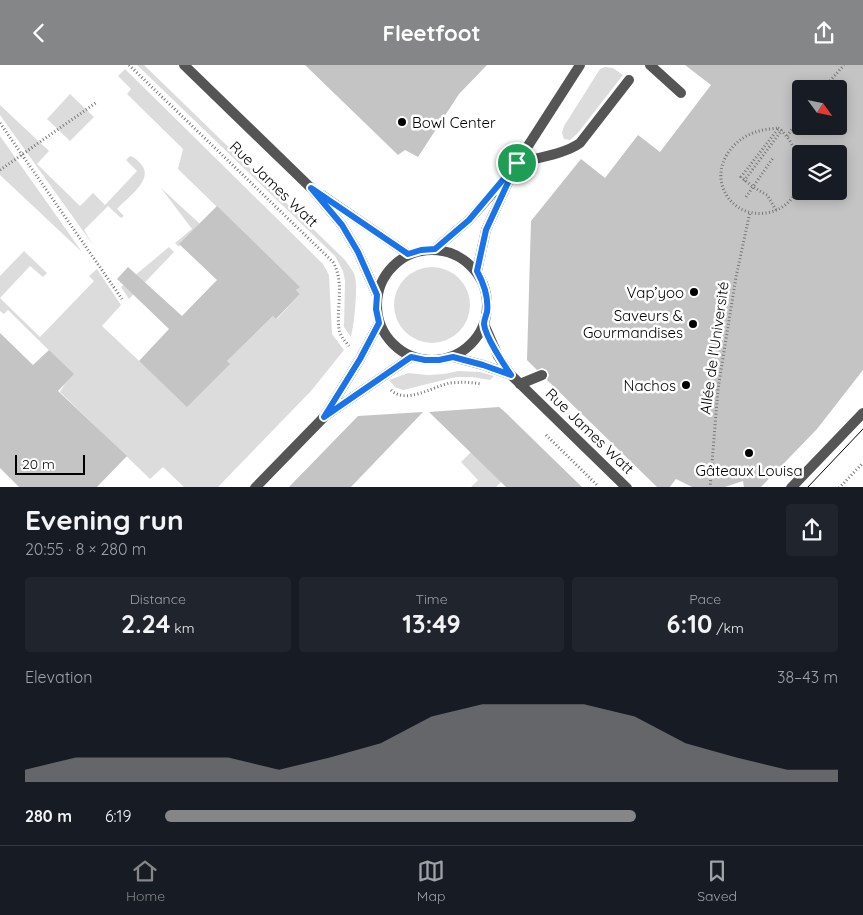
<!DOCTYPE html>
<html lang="en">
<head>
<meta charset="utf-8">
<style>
  :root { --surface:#171b24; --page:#20242c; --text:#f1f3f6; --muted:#9ea1a6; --line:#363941; --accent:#858687 }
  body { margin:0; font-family:Quicksand,sans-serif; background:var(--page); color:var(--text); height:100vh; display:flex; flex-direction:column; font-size:19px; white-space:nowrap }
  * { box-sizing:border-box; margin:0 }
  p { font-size:16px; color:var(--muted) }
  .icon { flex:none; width:28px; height:28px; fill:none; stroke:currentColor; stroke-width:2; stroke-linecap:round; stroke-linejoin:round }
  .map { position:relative; height:422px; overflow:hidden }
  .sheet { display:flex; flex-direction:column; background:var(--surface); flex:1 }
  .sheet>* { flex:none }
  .needle { width:32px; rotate:123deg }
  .tools { position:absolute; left:792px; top:15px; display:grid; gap:10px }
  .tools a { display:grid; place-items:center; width:55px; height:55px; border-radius:5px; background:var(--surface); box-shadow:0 2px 12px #0003; font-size:25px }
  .scale { position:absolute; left:15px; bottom:12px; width:70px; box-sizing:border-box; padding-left:5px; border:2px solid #000; border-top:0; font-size:14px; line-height:18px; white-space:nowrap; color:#000; -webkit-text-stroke:4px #fff; paint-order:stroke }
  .pin { position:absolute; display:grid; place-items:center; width:42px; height:42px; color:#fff; margin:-21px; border:2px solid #fff; border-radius:50%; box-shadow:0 1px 5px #0007 }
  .round { display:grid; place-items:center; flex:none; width:52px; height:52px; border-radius:5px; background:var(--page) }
  .head { display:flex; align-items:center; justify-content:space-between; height:85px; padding:0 25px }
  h1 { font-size:28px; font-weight:800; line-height:38px }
  .stats { display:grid; grid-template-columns:repeat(3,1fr); gap:8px; height:85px; padding:5px 25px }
  .stats div { display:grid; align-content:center; border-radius:5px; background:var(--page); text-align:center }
  .stats b { font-size:25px; font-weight:800 }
  .stats small { font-size:14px; font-weight:400 }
  .stats p { font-size:14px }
  .chart { height:140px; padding:10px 25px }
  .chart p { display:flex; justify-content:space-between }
  .chart svg { width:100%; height:90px; margin-top:5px; fill:var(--accent); opacity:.7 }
  ul { padding:0 25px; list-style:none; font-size:16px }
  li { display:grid; grid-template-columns:80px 60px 1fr; align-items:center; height:38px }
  li i { height:12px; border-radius:6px; background:var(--accent) }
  header { display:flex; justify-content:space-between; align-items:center; height:65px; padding:0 25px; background:var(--accent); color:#fff; font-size:22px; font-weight:800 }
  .tab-bar { display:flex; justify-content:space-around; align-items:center; height:70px; border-top:1px solid var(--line); background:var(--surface); font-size:14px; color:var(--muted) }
  .tab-bar a { display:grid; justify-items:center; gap:2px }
  .tab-bar .on { color:var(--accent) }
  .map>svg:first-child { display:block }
</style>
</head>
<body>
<header><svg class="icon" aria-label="back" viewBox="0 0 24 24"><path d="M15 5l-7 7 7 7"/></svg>Fleetfoot<svg class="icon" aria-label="share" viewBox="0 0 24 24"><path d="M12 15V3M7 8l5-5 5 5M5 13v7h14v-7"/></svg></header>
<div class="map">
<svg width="863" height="423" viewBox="0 0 863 423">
  <rect width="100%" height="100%" fill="#fff"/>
  <path fill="#dcdcdc" d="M137 0H144L345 195C348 200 354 206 355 212 358 223 354 260 351 272L344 262 345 216 343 206 335 191Z
    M605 2 613 3 623 10 577 69 570 75 564 74 562 68 564 61 600 4Z
    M125 4 323 199 329 210 332 269 344 285 311 326 218 422H184L163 402 150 414 60 327 64 320 73 309 8 245 4 249 0 246V211L24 186 47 208 43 212 30 201 0 233 40 272 94 216 89 211 97 204 121 240 102 261 187 341 229 299 227 296 273 251 277 254 300 229 296 225 299 222 178 104 183 84 127 29 131 24 118 11Z
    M70 29 94 52 70 76 47 54Z
    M0 40 49 86 37 99 80 141 93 128 105 140 137 106 126 95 130 91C134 92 136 94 139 97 157 113 128 132 117 144L124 151 121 153 108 141 84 165 93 180 0 50Z
    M0 71 82 187 0 110Z
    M161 123 200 159 180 179 179 182 175 178 192 164Z
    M169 182 174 187 129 234 121 222Z
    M394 240a38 38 0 1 1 76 0a38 38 0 1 1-76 0Z
    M458 306 480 307 494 311 490 315 472 312H456L403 325 395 322 389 315 408 308 428 310 444 309Z
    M471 387 501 417 496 422H471L478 415 461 397Z"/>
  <path fill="#c4c4c4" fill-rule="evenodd" d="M305 0H487L459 29 418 92 405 85 398 90Z
    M685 0H863V305L817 364 760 423H744L743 416 722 423H694L676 414 669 423H658L547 315 549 310 547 305 542 303 537 305 527 295 531 156 581 94 605 113 638 70 660 87 711 20ZM801 24H839V61H801ZM801 89H839V126H801Z
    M217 141 300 222 296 225 300 229 276 254 273 251 227 296 230 299 187 342 139 296 169 264 117 214 128 202 182 251 217 215 179 179Z
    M0 268 33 300 49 285 74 309 58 326 127 391 96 423H20L0 403Z
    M499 342 505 347 583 423H507L429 347Z
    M423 347 350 423H288L358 351Z"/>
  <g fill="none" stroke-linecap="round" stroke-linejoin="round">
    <path stroke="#777" stroke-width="3" stroke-dasharray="1 2.5" stroke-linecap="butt" d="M129 0 333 197C345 218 336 242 339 264 340 271 345 276 349 281
      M823 24 844 0
      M0 58 122 234
      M778 63C786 68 792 79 796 88 799 98 801 108 799 118 792 151 746 160 727 131 710 104 731 73 759 66 765 64 772 64 778 63Z
      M787 71 801 52
      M0 105 97 37
      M744 116 782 65
      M746 132 773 93
      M776 145 767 130 753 122 741 112 778 64
      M391 325C406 340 434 321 450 318 461 317 471 317 481 319
      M546 370 597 420
      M710 423 718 324 736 212 750 147
      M839 423 863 398"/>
    <path stroke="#555" stroke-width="10" d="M650 0 681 28
      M517 98C536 93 565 89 580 78L629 15
      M520 319 542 310"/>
    <path stroke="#555" stroke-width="10" d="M184 0 311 123 342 160 358 187 377 230
      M322 130 408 189
      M435 184 469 155 509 109
      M377 240a55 55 0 1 1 110 0a55 55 0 1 1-110 0Z
      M477 206 486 165 517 98 580 0
      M484 259 498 291 511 310 627 423
      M453 292 483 300 511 310
      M326 349 360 294 379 258
      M255 423 324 352 411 292
      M791 423 863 348"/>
    <path stroke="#000" stroke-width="1" d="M807 423 863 364"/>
  </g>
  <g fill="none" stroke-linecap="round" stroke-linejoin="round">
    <g stroke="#fff" stroke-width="10">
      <path id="route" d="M517 98 486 165 477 206C484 219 489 232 487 247 486 251 484 255 484 259 485 271 504 300 511 310L483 300 453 292 439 295H425L411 292 324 352 360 294 379 258 376 244 377 230 358 187 342 160 311 123 408 189 421 185 435 184 469 155Z"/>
    </g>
    <use href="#route" stroke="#1a73e8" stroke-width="6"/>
  </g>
  <g fill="#000" stroke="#fff" stroke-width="2">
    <circle cx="402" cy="57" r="5"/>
    <circle cx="694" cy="227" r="5"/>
    <circle cx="693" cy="259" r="5"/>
    <circle cx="686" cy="320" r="5"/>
    <circle cx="749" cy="388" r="5"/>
  </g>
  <g text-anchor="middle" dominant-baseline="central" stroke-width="5" stroke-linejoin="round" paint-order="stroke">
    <g font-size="15" fill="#000" stroke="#fff" text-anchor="end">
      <text x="412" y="57" text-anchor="start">Bowl Center</text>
      <text x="684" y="227">Vap’yoo</text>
      <text x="683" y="250">Saveurs &amp;<tspan x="683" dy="17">Gourmandises</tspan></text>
      <text x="676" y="320">Nachos</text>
      <text x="749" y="405" text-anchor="middle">Gâteaux Louisa</text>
    </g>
    <g font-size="15" fill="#000" stroke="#fff">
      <text transform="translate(274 119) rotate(44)">Rue James Watt</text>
      <text transform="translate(714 283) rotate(-82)">Allée de l'Université</text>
      <text transform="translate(590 366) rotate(44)">Rue James Watt</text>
    </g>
  </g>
</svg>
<div class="tools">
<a><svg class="needle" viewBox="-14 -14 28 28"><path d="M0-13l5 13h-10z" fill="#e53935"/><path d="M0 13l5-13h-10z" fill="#9ea1a6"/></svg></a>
<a><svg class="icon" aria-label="layers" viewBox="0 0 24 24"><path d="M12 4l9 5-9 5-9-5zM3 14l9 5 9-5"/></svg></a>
</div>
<div class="scale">20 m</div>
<div class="pin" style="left:517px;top:98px;background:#1e9e55"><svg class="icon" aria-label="arrive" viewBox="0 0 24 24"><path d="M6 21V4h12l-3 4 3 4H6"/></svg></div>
</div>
<section class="sheet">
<div class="head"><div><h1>Evening run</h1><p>20:55 · 8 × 280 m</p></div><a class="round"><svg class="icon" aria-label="share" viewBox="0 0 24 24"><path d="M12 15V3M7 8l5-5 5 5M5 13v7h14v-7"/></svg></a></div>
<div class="stats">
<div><p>Distance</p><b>2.24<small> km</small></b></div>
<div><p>Time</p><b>13:49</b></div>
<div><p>Pace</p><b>6:10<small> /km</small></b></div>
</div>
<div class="chart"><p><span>Elevation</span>38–43 m</p>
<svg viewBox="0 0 160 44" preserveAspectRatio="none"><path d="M0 44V38L10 32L20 32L30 32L40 32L50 38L60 32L70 25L80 12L90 6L100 6L110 6L120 12L130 25L140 32L150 38L160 38V44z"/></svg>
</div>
<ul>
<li><b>280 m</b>6:19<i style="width:70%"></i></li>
</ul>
</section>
<nav class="tab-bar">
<a class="on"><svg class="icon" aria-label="home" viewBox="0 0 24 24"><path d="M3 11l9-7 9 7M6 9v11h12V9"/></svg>Home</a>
<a><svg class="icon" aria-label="map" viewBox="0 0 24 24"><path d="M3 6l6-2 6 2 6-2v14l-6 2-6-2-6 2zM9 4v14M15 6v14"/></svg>Map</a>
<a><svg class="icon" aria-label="saved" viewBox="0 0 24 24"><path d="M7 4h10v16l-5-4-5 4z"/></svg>Saved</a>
</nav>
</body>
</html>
